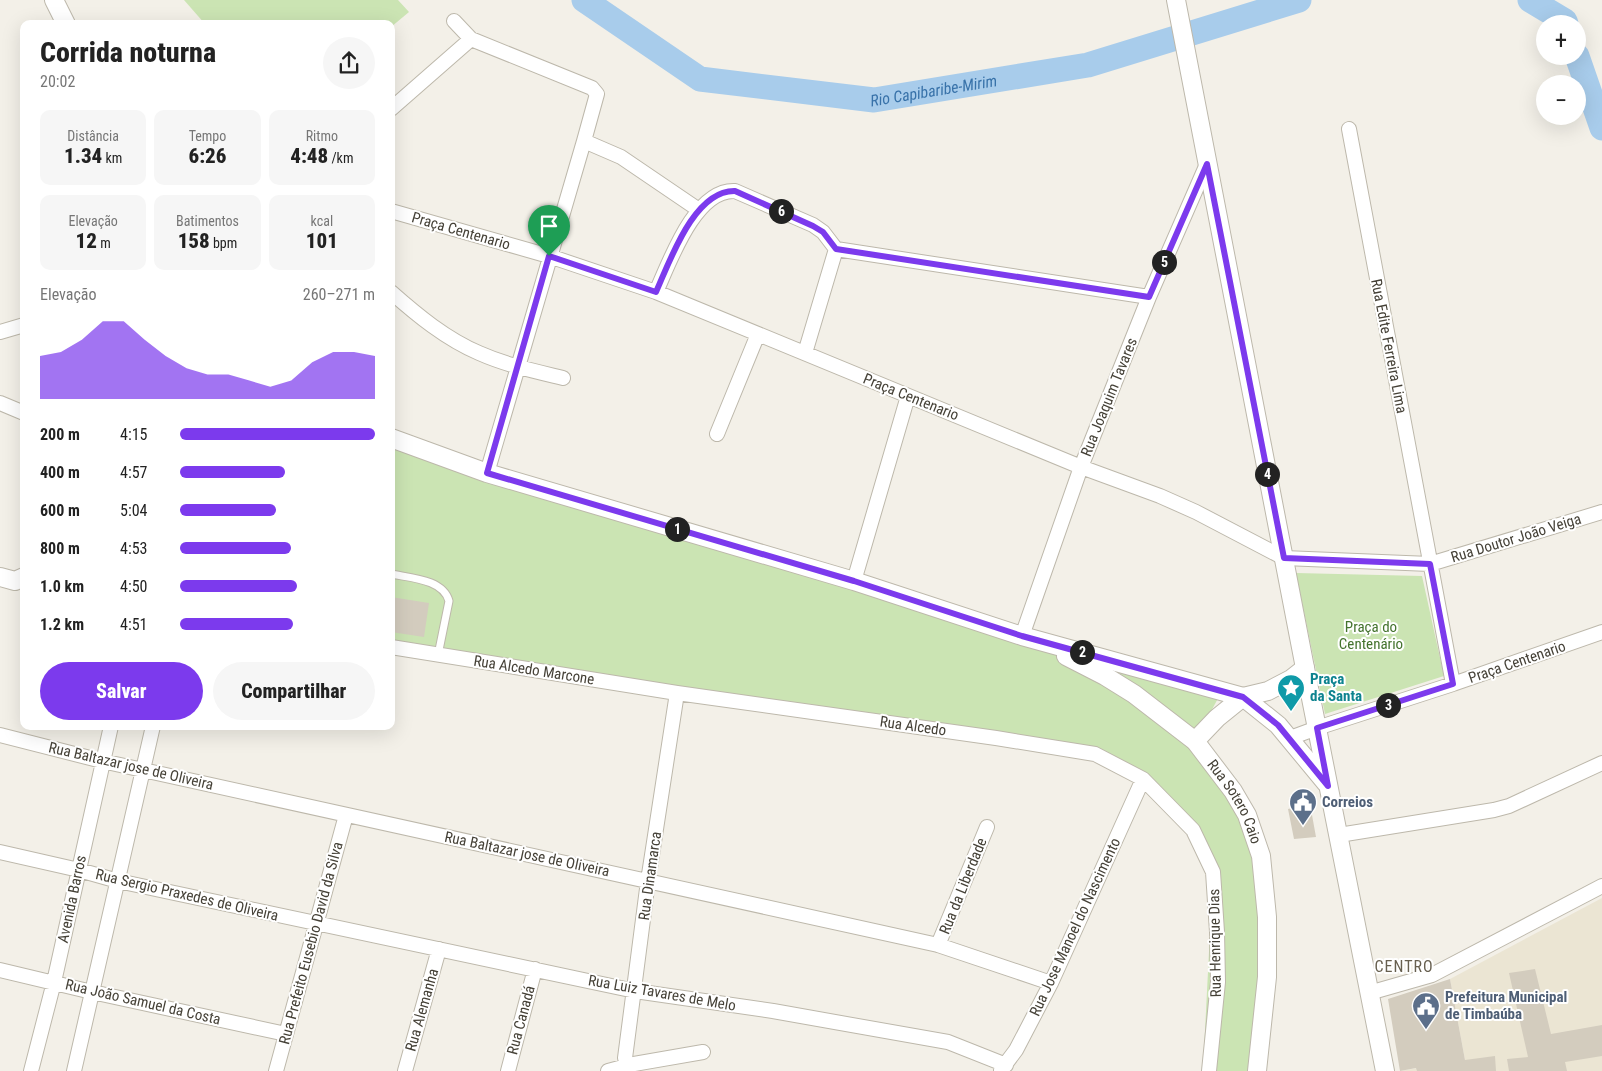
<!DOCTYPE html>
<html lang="pt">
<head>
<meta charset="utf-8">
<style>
  :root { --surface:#fff; --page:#f6f6f6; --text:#222; --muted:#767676; --accent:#7c3aed }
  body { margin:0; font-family:"Roboto Condensed",sans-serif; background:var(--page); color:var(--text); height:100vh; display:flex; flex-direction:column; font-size:19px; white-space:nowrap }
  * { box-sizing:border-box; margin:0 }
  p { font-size:16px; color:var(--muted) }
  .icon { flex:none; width:28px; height:28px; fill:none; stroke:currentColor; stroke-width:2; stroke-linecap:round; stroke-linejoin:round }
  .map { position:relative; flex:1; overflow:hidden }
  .sheet { position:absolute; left:20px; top:20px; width:375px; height:710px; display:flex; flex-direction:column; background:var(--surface); border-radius:10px; box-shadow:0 5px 20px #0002 }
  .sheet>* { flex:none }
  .controls { position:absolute; left:1536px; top:15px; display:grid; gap:10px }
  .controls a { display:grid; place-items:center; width:50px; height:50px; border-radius:50%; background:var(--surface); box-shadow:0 5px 20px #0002; font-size:25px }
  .pin { position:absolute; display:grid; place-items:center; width:42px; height:42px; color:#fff; margin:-51px -21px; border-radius:50% 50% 50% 0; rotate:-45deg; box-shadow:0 0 5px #0007 }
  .pin .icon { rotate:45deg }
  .km { position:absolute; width:25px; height:25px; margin:-12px; border-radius:50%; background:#222; color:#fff; font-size:14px; line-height:25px; text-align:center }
  .round { display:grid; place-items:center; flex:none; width:52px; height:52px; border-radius:26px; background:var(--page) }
  .overview { display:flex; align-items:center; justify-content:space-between; height:85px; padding:0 20px }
  h1 { font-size:28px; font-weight:800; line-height:38px }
  .figures { display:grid; grid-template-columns:repeat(3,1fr); gap:8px; height:85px; padding:5px 20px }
  .figures div { display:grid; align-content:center; border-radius:10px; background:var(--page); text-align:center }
  .figures b { font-size:21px; font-weight:800 }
  .figures small { font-size:14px; font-weight:400 }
  .figures p { font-size:14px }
  .chart { height:140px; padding:10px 20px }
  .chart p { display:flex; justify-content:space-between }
  .chart svg { width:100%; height:90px; margin-top:5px; fill:var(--accent); opacity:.7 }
  .primary-button { display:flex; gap:10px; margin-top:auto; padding:10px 20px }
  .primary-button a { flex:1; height:58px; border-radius:30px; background:var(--accent); color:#fff; font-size:20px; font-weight:800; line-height:58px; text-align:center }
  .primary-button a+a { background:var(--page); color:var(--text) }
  ul { padding:0 20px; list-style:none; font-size:16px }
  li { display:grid; grid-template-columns:80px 60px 1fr; align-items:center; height:38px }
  li i { height:12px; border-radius:6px; background:var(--accent) }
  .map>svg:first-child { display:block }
</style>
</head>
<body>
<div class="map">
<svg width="1602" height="1071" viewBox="0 0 1602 1071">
  <rect width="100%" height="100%" fill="#f3f0e8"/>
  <path fill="#ebe5d3" d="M1602 898V1071H1400L1465 1060 1450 979Z"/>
  <path fill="#cbe4b3" d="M184 0H398L409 12 391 27V24H205Z
    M391 438 1222 691 1195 741 1261 856 1257 1071H1203L1213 872 1193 830 1143 779 1095 754 391 646Z
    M1296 573 1422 576 1444 676 1325 714Z"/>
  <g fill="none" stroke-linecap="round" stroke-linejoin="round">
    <g stroke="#a8cceb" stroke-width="25">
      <path id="s1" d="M584 0 700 79 874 100 1088 65 1299 0"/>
      <path d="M1530 0 1565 21 1566 24"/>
      <path d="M1577 56 1602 128"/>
    </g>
  </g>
  <path fill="#d3ccbe" d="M391 597 429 603 424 637 391 632Z
    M1307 805 1309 815H1312L1316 837 1294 839 1288 809Z
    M1535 969 1551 1034 1602 1025V1056L1565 1062 1567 1071H1509L1507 1059 1528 1057 1509 973Z
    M1450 979 1465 1060 1495 1056 1496 1071H1417L1416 1068 1400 1071 1388 999Z"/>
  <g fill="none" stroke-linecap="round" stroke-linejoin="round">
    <g stroke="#bdb8ab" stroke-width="9">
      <path id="service" d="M391 574C410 578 443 579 449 601L438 655"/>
    </g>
    <g stroke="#bdb8ab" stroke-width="16">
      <path id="minor" d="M454 21 471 39 592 88 597 94 584 141 487 473
        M391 109 471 39
        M1349 129 1453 684
        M584 141 621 157 699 210
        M391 211 549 256 656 292 1081 467 1160 496 1196 512 1284 558 1430 564 1602 512
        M836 249 1149 297
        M391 292C417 315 446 339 479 353 506 365 534 371 563 378
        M656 292C670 261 695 189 735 191L813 225 823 232 836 249
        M0 332 24 325
        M805 353 836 249
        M0 403 24 413
        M717 434 758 334
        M854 581 908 396
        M1022 636 1081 467 1149 297 1207 164
        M391 647 677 693 996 738 1095 754 1143 779 1193 830 1213 872 1217 932 1218 982 1209 1071
        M0 735 102 761 938 945 1051 983
        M1290 738 1317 728 1453 684 1602 632
        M1339 835 1494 810 1509 806 1602 763
        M0 852 79 870 118 881 635 991 773 1011 948 1042 1006 1065
        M938 945 987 827
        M0 970 92 992 286 1034
        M1369 993 1432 975 1602 886
        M625 1058 648 881 677 693
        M1001 1070 1016 1050 1051 983 1143 779
        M31 1071 54 982 111 726
        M74 1071 153 726
        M276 1071 346 815
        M405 1071 439 949
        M508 1071 535 969
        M608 1071 634 1064 703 1052"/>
    </g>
    <g stroke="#bdb8ab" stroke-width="20">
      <g id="tertiary">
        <path d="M54 0 66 24"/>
        <path d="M1176 0 1305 668 1385 1071"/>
        <path d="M391 438 487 473 854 581 1022 636 1243 697 1278 725 1326 783"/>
        <path d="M0 577 15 581 24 577"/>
        <path id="s2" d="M1066 656 1105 676 1134 694 1195 741 1233 791 1247 815 1261 856 1267 917V977L1257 1071"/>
        <path d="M1195 741 1217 718 1243 697 1268 691 1291 679 1305 668"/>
      </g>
    </g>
    <use href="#service" stroke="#fff" stroke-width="7"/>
    <use href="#minor" stroke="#fff" stroke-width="14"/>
    <use href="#tertiary" stroke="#fff" stroke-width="18"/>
  </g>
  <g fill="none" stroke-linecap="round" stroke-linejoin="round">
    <g stroke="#fff" stroke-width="10">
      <path id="route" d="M1207 164 1284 558 1430 564 1453 684 1317 728 1328 786 1278 725 1243 697 1022 636 854 581 487 473 549 256 656 292C670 261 694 190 735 191L813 226 823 232 836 249 1149 297Z"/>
    </g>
    <use href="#route" stroke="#7c3aed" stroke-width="6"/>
  </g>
  <defs>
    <g id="sight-pin" transform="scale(1.4375)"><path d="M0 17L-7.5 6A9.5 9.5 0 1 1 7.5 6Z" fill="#0f9aa8" stroke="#fff"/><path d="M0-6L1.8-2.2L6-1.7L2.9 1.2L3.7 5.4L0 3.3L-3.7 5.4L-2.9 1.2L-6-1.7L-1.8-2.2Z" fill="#fff"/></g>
    <g id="civic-pin" transform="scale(1.4375)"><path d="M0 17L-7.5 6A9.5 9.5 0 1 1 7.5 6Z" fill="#5c6f8a" stroke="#fff"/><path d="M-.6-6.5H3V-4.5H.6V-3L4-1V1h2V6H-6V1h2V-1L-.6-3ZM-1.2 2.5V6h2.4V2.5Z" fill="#fff"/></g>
  </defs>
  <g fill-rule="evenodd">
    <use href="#sight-pin" x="1291" y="688"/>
    <use href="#civic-pin" x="1303" y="802"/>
    <use href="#civic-pin" x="1426" y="1006"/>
  </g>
  <g text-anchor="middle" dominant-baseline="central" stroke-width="4" stroke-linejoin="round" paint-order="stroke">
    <g font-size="15" fill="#454137" stroke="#fff">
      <text transform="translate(461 231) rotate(16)">Praça Centenario</text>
      <text transform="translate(1389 346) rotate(79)">Rua Edite Ferreira Lima</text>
      <text transform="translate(911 397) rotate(22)">Praça Centenario</text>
      <text transform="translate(1109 397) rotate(-68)">Rua Joaquim Tavares</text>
      <text transform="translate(1516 538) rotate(-17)">Rua Doutor João Veiga</text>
      <text transform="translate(1517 662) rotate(-19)">Praça Centenario</text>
      <text transform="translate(534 670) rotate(9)">Rua Alcedo Marcone</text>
      <text transform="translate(913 726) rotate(8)">Rua Alcedo</text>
      <text transform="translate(131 766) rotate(13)">Rua Baltazar jose de Oliveira</text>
      <text stroke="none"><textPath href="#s2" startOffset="228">Rua Sotero Caio</textPath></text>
      <text transform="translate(527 854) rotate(12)">Rua Baltazar jose de Oliveira</text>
      <text transform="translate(650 876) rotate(-82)">Rua Dinamarca</text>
      <text transform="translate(963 886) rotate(-68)">Rua da Liberdade</text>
      <text transform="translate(187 895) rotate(13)">Rua Sergio Praxedes de Oliveira</text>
      <text transform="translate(72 899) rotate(-78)">Avenida Barros</text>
      <text transform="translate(1075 927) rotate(-65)">Rua Jose Manoel do Nascimento</text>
      <text transform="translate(311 943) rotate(-75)">Rua Prefeito Eusebio David da Silva</text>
      <text transform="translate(1215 943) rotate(-91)">Rua Henrique Dias</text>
      <text transform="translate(662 993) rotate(10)">Rua Luiz Tavares de Melo</text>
      <text transform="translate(143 1002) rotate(13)">Rua João Samuel da Costa</text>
      <text transform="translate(422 1010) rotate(-74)">Rua Alemanha</text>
      <text transform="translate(521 1020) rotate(-75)">Rua Canadá</text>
    </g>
    <g font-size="15" fill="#44732e" stroke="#fff">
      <text x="1371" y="627">Praça do<tspan x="1371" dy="17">Centenário</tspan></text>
    </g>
    <g font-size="15" font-weight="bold" fill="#0d838f" stroke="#fff" text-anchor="start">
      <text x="1310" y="679">Praça<tspan x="1310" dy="17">da Santa</tspan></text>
    </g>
    <g font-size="15" font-weight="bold" fill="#4e5e75" stroke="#fff" text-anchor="start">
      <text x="1322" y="802">Correios</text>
      <text x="1445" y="997">Prefeitura Municipal<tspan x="1445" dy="17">de Timbaúba</tspan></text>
    </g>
    <g font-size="16" font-style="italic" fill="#3872a9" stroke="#fff">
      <text stroke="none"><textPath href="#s1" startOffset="376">Rio Capibaribe-Mirim</textPath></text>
    </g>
    <g font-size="16" letter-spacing="1" fill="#675f4f" stroke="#fff">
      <text x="1404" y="966">CENTRO</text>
    </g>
  </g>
</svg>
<div class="controls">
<a>+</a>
<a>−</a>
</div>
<div class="pin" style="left:549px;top:256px;background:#1e9e55"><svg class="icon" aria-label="arrive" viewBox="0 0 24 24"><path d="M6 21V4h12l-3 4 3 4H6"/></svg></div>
<b class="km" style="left:677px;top:529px">1</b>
<b class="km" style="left:1082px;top:652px">2</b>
<b class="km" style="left:1388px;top:705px">3</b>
<b class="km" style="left:1267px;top:474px">4</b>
<b class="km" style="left:1164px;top:262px">5</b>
<b class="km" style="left:781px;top:211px">6</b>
<section class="sheet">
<div class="overview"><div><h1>Corrida noturna</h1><p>20:02</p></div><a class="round"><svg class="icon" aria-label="share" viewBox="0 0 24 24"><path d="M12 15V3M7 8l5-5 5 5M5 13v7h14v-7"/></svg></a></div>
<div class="figures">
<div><p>Distância</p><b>1.34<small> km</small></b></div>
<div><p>Tempo</p><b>6:26</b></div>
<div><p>Ritmo</p><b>4:48<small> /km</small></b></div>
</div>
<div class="figures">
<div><p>Elevação</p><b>12<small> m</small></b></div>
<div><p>Batimentos</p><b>158<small> bpm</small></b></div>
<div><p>kcal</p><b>101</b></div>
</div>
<div class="chart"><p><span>Elevação</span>260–271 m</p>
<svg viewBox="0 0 160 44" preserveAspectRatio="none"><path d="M0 44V23L10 21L20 15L30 6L40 6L50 15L60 23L70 29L80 32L90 32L100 35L110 38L120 35L130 26L140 21L150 21L160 23V44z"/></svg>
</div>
<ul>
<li><b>200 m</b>4:15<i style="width:100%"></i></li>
<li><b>400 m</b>4:57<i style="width:54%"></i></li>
<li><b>600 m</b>5:04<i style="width:49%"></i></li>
<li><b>800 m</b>4:53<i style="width:57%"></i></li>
<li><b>1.0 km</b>4:50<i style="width:60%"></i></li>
<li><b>1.2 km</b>4:51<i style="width:58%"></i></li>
</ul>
<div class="primary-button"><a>Salvar</a><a>Compartilhar</a></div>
</section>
</div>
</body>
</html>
